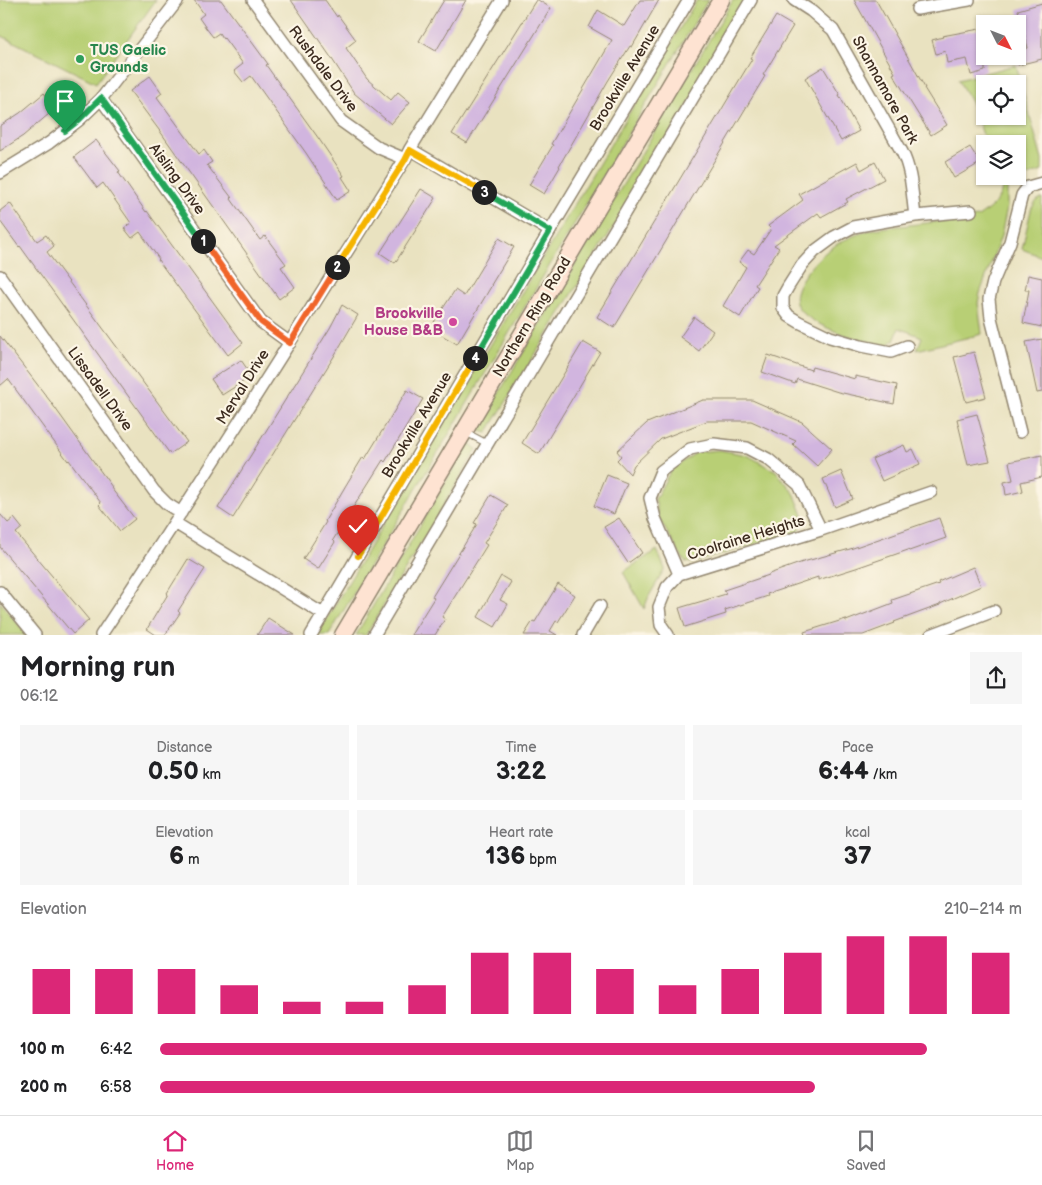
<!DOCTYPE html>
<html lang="en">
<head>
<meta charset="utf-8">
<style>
  :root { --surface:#fff; --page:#f6f6f6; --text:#202124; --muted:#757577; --line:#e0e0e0; --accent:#db2777 }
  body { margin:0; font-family:"Balsamiq Sans",sans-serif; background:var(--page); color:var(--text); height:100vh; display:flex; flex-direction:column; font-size:19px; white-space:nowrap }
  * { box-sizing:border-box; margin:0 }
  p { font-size:16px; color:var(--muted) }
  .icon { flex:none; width:28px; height:28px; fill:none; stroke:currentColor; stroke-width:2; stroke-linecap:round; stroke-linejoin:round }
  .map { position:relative; height:635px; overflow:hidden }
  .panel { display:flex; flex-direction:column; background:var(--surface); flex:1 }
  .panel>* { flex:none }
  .needle { width:32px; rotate:132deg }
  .buttons { position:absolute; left:976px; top:15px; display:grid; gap:10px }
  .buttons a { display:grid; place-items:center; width:50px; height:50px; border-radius:0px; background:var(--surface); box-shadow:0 1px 4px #0004; font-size:25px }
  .pin { position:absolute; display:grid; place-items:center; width:42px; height:42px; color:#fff; margin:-51px -21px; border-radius:50% 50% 50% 0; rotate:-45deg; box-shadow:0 0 5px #0007 }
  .pin .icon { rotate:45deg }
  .km { position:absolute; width:25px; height:25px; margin:-12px; border-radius:50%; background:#222; color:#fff; font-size:14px; line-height:25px; text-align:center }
  .round { display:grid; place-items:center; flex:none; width:52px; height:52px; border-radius:0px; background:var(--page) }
  .summary { display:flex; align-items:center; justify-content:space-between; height:85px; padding:0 20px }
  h1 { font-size:28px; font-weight:700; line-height:38px }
  .metrics { display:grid; grid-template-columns:repeat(3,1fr); gap:8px; height:85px; padding:5px 20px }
  .metrics div { display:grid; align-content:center; border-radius:0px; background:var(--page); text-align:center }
  .metrics b { font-size:25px; font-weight:700 }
  .metrics small { font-size:14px; font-weight:400 }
  .metrics p { font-size:14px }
  .chart { height:140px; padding:10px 20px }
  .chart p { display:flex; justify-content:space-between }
  .chart svg { width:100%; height:90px; margin-top:5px; stroke:var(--accent); stroke-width:6 }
  ul { padding:0 20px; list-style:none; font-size:16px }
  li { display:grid; grid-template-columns:80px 60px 1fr; align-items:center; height:38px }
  li i { height:12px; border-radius:6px; background:var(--accent) }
  .tab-bar { display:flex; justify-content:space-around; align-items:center; height:70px; border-top:1px solid var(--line); background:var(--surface); font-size:14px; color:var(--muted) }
  .tab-bar a { display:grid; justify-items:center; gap:2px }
  .tab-bar .current { color:var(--accent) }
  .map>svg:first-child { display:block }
</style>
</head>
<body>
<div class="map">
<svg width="1042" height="635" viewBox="0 0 1042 635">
  <rect width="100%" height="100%" fill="#fcf5e5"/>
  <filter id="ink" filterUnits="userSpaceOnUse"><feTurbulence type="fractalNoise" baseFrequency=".02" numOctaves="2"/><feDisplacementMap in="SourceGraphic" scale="10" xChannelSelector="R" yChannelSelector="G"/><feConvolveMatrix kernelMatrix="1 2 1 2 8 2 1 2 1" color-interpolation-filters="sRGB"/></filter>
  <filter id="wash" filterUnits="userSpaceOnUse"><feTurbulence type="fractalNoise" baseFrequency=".0096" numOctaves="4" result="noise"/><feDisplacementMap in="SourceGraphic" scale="20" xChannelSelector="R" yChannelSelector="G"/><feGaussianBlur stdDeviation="1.12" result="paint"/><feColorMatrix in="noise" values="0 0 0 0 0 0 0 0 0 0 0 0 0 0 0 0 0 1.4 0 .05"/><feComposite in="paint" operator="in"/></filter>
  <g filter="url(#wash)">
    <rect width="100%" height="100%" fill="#e9e2c0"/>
    <path fill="#b8cf74" stroke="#7a7c49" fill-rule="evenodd" d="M0 0H156L96 83 0 35Z
      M697 0H708L329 635H317Z
      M733 0H751L696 92 487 433 477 430Z
      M1016 65 1042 160V171L1007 184V207L1001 236 980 293 978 303 982 334 917 350 922 337 899 328 894 340 888 345C864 342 812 328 798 307 786 290 817 258 830 249 839 242 850 237 861 233 876 227 893 227 910 225 932 222 955 220 978 217 987 211 1001 201 1002 188 1002 185 999 180 998 176H1018V144H986L978 120 980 117 958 80ZM985 84H1018V116H985Z
      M1042 198V257L1022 249 1031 210C1034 204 1036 200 1042 198Z
      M468 444 477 449 366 635H356Z
      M720 450 747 455 776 471 794 493 803 515 800 531 692 563 685 562 659 519 655 499 671 470 697 452Z
      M657 550 665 569 649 596 644 609 623 572Z
      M0 602 27 635H0Z"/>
    <g id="blocks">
      <path fill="#d1b5df" d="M194 0H221L268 64 266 65 283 89 319 139 344 176 342 177 351 191 337 200 306 153 251 76 243 82 234 71 243 64 224 38 223 39 219 33 213 37 206 28 199 18 204 14Z
        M291 0H325L337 17 338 15 356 40 346 48 367 79 391 100 398 92 410 102 391 124 354 93 330 56Z
        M444 0H466L436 51 419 41Z
        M536 0H538L551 8 467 143 452 134Z
        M640 0H659L632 47 630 46 608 81 559 166 560 167 544 194 529 185 553 145 551 144 612 40 589 27 598 10 624 26Z
        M854 0H876L905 52 925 88H924L947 125 931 135 893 74 895 73Z
        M1042 3V59L1018 65 1015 56H1018V51L1028 48 1018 10Z
        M776 16 793 26 763 75 765 76 614 328 597 317 752 59 750 58Z
        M985 28V71L971 75 967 59 947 63 945 51 936 54 932 40 943 37 942 36Z
        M823 67 840 95H839L859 131 841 141 805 78Z
        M150 76 162 93 157 97 199 154 204 150 212 162 207 165 232 198 231 199 251 227 260 240 265 236 286 264 281 267 295 287 279 299 162 134 130 91Z
        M44 93 56 108 23 136 0 151V126L20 113Z
        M96 140 120 171 118 172 146 212 147 211 243 343 228 355 158 260 159 259 140 232 132 238 124 228 131 223 103 183 97 188 74 157Z
        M970 147 980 163 954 178 945 162Z
        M857 162 861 170 875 162 884 179 846 199 848 202 821 217 818 213 774 245 779 248 755 285 758 287 740 317 723 306 746 267 739 262 748 250 754 254 771 229 768 226 803 200 799 194Z
        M421 189 436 198 395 263 380 253Z
        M10 203 37 241 46 235 54 246 47 252 60 270 187 442 170 454 72 318 20 246 19 247 0 221V211Z
        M499 238 514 247 491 285H492L457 344 438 333 442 327 434 322 455 290 464 296Z
        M1028 275 1042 278V327L1023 323 1029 290H1025Z
        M342 305 358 315 333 358 233 518 218 508 330 328Z
        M694 317 713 331 699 351 680 337Z
        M0 336 50 401 112 487 111 488 135 519 120 531 99 505 101 503 69 460 68 461 8 379 0 386Z
        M1042 339V392L1037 393 1026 342Z
        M583 342 600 352 539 454 522 443Z
        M974 352 986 397 966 402 954 357Z
        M768 355 811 370 812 367 855 379V376L897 385 894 404 838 392 797 379 795 384 762 372Z
        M241 360 252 376 222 395 211 379Z
        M407 390 423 399 385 462 383 460 356 503 333 540 335 542 318 569 303 559 326 522 325 521 346 485 363 457 365 459Z
        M703 400H752L802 422 832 449 817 466 793 444 796 441 751 421H707L661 439 634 465 630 474 617 460 621 456 617 451 647 423Z
        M977 414 990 461 968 465 957 419Z
        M904 445 907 452 913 449 920 464 882 481 872 459Z
        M1042 455V477L1021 482 1023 491 1006 495 1004 482 1013 480 1009 462Z
        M841 471 853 499 835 507 823 479Z
        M607 475 627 483 614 514 594 506Z
        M491 495 508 505 484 543 487 545 442 617 445 619 435 635H411L434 598 432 597 477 524 474 523Z
        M0 514 8 523 14 518 22 528 16 533 89 620 73 634 0 547Z
        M619 518 642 553 628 563 604 527Z
        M939 518 946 538 909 551 908 550 856 568 818 580V577L767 594 768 596 725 610 726 614 685 627 679 608 726 594 724 590 769 575V574L803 562 850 549Z
        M188 559 205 569 178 611 180 613 165 635H156L147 629 168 594 167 593Z
        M973 567 981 586 940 604V605L894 622 895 623 863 635H805L804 632 846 619V621L893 603 892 600 939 584 938 582Z
        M501 576 511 582 500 600 508 604 495 627 478 617Z
        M558 584 575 595 558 622 556 621 550 631 557 635H524L533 621 535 622Z
        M268 618 295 635H257Z"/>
    </g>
  </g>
  <g filter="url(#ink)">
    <use href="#blocks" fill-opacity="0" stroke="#92866f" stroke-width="1"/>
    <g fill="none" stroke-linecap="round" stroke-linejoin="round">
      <g stroke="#92866f" stroke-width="8">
        <path id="service" d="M465 432 488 444"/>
      </g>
      <g stroke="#92866f" stroke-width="14">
        <path id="minor" d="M253 0 341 121 379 148 405 159
          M794 0 811 11 833 30 902 152C912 171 912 195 915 216L853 227 834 237 815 251 802 265 788 287 783 296V308L789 316 799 322 830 337 861 346 891 352 907 346
          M917 9 969 0
          M101 99 261 322 290 343
          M410 149 550 231
          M0 173 49 143 79 120 101 99 178 0
          M915 216 971 211
          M0 276 154 491 167 504 181 513
          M1020 432 991 318 989 299 993 282 1010 242 1022 195 1028 187 1042 183
          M175 523 323 614
          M679 574 655 518 650 498 661 471 690 449 714 444 747 448 768 459 799 485 821 530
          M0 592 35 635
          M101 635C205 478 305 319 405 159L410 149 502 0
          M311 635 550 231 689 0
          M374 635 751 0
          M583 635 600 606
          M668 635 661 625 659 607 667 587 679 574 821 530 931 492
          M931 635 994 611"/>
      </g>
      <g stroke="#92866f" stroke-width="19">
        <path id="secondary" d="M343 635 721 0"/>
      </g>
      <use href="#service" stroke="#fff" stroke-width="5.5"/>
      <use href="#minor" stroke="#fff" stroke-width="11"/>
      <use href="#secondary" stroke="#fee3d2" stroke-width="16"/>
    </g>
  </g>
  <g fill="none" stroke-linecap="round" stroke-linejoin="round" filter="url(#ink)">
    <g stroke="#fff" stroke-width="10">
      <path id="split-1" d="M65 131 79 120 101 98 203 241"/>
    </g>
    <g stroke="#fff" stroke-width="10">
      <path id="split-2" d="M203 241 261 322 290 343 337 267"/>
    </g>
    <g stroke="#fff" stroke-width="10">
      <path id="split-3" d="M337 267 405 160 410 150 484 192"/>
    </g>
    <g stroke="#fff" stroke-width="10">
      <path id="split-4" d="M475 358 550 231 484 192"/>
    </g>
    <g stroke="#fff" stroke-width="10">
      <path id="split-5" d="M358 556 475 358"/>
    </g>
    <use href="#split-1" stroke="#22a559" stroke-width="6"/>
    <use href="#split-2" stroke="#f0652b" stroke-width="6"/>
    <use href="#split-3" stroke="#f5b400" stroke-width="6"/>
    <use href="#split-4" stroke="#22a559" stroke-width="6"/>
    <use href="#split-5" stroke="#f5b400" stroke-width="6"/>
  </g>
  <circle fill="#2e9e5b" stroke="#fcf5e5" stroke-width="2" cx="80" cy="59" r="5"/>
  <circle fill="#d1479c" stroke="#fcf5e5" stroke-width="2" cx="453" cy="322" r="5"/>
  <g text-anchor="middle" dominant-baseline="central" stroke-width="4.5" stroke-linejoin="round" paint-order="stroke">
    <g font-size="15" font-weight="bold" fill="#27864d" stroke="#fcf5e5" text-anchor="start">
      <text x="90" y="50">TUS Gaelic<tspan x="90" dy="17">Grounds</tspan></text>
    </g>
    <g font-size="15" fill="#3b2a1e" stroke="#fcf5e5">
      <text transform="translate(323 69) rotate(53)">Rushdale Drive</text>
      <text transform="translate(625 78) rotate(-59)">Brookville Avenue</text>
      <text transform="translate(885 90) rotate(61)">Shannamore Park</text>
      <text transform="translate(177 179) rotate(54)">Aisling Drive</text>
      <text transform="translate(532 317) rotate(-59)">Northern Ring Road</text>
      <text transform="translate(243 387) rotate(-58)">Merval Drive</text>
      <text transform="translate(100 389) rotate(54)">Lissadell Drive</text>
      <text transform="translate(417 425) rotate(-59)">Brookville Avenue</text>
      <text transform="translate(746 538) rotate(-17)">Coolraine Heights</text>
    </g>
    <g font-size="15" font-weight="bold" fill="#b23c85" stroke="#fcf5e5" text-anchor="end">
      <text x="443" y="313">Brookville<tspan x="443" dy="17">House B&amp;B</tspan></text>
    </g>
  </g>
</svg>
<div class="buttons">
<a><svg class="needle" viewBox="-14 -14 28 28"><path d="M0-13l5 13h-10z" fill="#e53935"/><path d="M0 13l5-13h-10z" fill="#757577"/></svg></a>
<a><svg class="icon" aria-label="locate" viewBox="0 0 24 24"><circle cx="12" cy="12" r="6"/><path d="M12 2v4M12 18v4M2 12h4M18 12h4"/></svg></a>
<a><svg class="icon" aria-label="layers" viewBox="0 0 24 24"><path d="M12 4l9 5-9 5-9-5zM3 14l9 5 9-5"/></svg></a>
</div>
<div class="pin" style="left:65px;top:131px;background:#1e9e55"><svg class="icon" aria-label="arrive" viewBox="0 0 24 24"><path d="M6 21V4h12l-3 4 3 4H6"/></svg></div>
<div class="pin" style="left:358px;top:556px;background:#d93025"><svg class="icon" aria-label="check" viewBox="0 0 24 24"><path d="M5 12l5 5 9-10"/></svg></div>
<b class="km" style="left:203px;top:241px">1</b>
<b class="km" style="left:337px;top:267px">2</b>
<b class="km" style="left:484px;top:192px">3</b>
<b class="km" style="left:475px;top:358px">4</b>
</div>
<section class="panel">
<div class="summary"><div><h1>Morning run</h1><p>06:12</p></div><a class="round"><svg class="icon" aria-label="share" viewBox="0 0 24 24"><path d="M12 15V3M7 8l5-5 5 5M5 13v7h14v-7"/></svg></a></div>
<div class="metrics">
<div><p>Distance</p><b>0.50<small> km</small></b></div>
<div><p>Time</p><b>3:22</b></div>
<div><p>Pace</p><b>6:44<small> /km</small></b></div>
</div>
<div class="metrics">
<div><p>Elevation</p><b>6<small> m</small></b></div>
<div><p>Heart rate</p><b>136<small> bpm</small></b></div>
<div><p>kcal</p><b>37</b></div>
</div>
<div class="chart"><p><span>Elevation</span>210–214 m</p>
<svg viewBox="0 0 160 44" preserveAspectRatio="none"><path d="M5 44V22M15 44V22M25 44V22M35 44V30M45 44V38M55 44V38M65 44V30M75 44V14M85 44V14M95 44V22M105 44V30M115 44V22M125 44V14M135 44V6M145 44V6M155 44V14"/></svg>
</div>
<ul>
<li><b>100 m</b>6:42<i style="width:89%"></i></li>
<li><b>200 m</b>6:58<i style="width:76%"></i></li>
</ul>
</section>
<nav class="tab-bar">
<a class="current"><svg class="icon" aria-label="home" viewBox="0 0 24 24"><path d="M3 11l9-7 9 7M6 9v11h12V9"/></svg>Home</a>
<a><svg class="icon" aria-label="map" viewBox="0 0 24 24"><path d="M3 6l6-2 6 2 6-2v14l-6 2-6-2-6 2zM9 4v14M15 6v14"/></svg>Map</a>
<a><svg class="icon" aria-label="saved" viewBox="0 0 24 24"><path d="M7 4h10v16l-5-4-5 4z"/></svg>Saved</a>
</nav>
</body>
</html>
